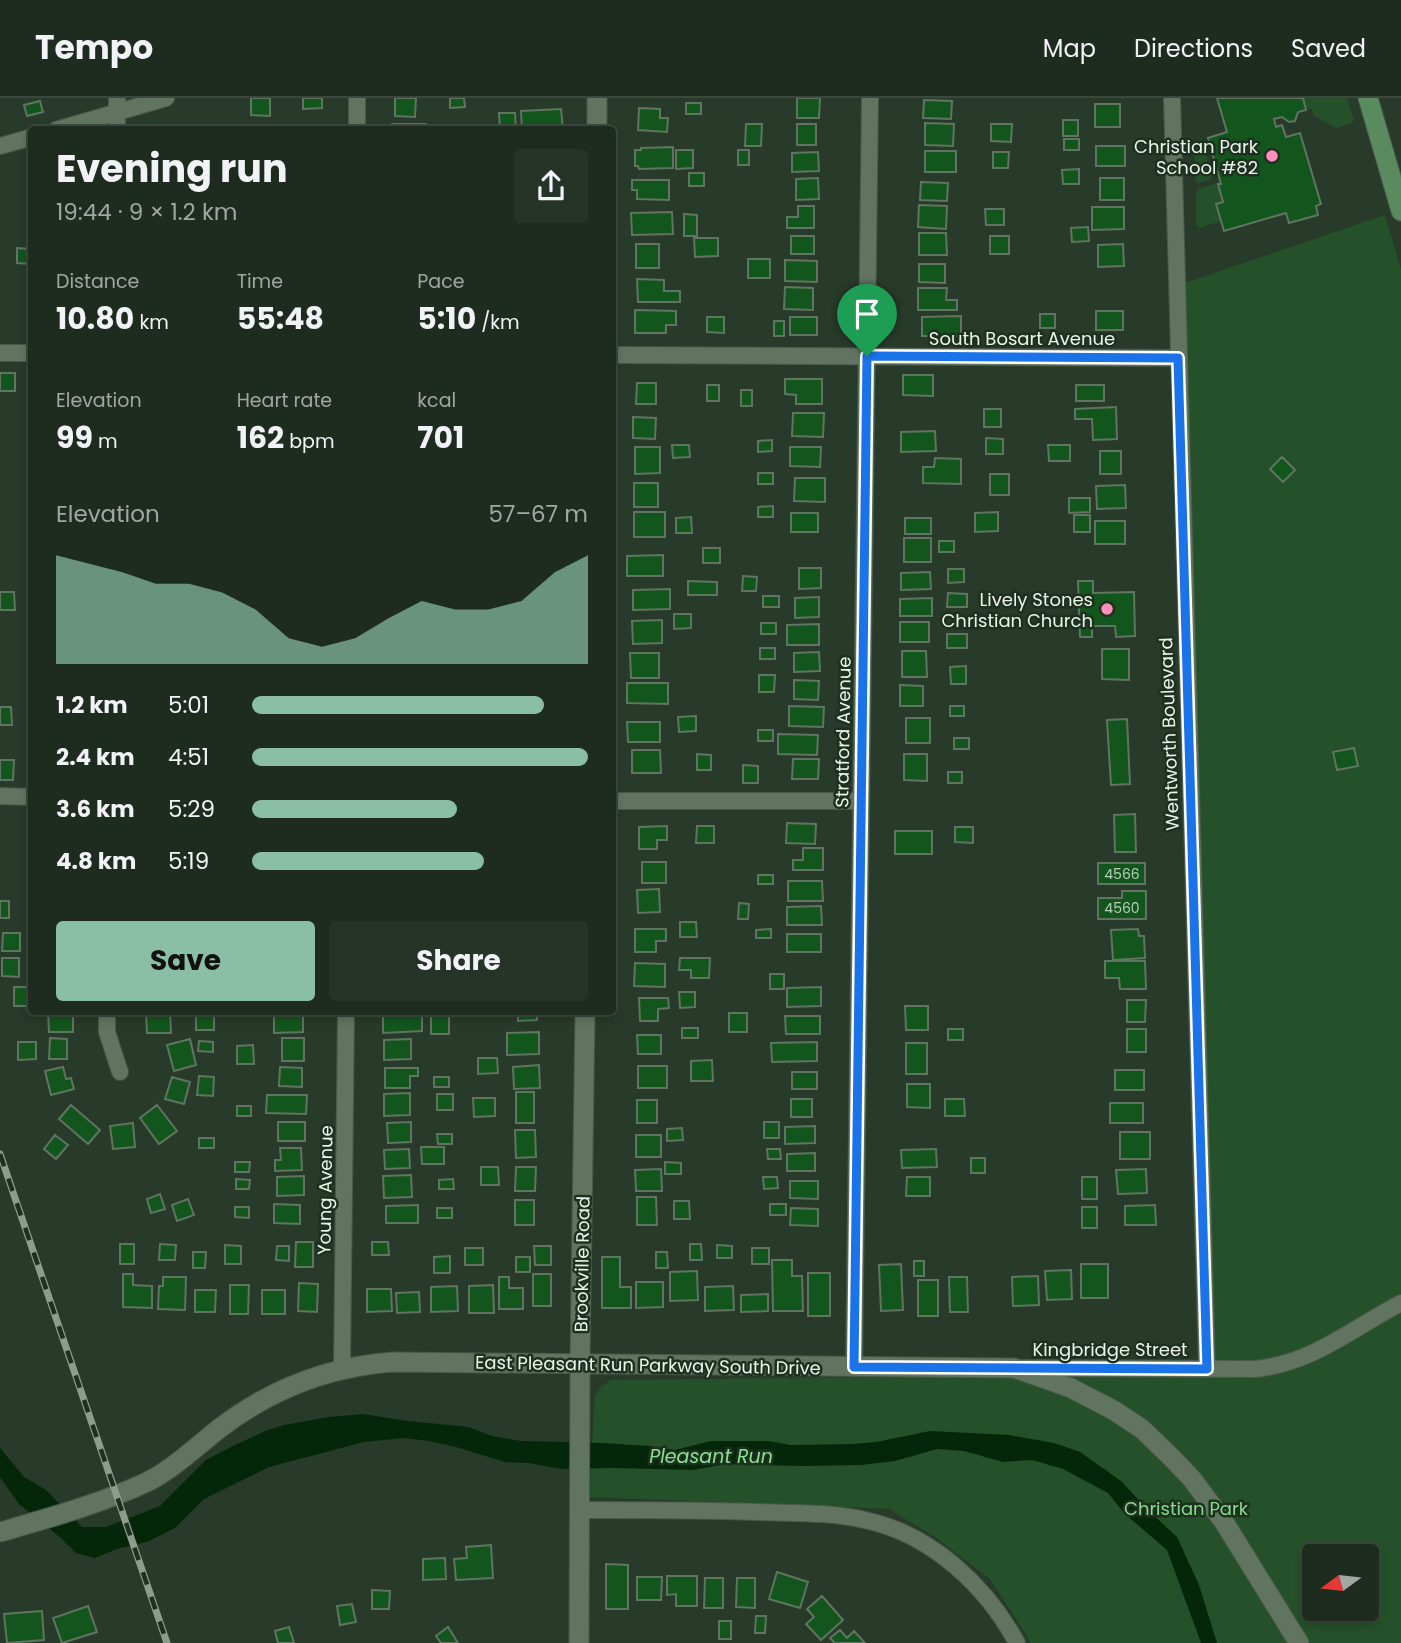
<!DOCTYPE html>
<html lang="en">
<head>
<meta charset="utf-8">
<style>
  :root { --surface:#1e2c1f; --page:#263428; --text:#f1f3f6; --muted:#a1a7a4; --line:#3c483d; --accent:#8abfa5 }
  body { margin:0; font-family:Poppins,sans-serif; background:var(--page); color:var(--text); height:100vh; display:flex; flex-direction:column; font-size:26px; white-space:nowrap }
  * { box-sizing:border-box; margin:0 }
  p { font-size:23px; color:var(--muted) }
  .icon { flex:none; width:38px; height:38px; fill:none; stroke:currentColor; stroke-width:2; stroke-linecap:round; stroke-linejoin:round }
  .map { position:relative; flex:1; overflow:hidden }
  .side { position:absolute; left:28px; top:28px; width:588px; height:889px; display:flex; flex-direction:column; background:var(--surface); border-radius:7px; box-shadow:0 4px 10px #0003,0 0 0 2px var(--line) }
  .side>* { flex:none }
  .needle { width:46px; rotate:255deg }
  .buttons { position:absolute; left:1302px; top:1446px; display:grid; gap:14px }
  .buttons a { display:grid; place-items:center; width:77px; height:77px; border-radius:7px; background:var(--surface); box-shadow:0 4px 10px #0003,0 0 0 2px var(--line); font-size:35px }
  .pin { position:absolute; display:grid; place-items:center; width:60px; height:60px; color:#fff; margin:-72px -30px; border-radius:50% 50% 50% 0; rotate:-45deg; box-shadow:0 0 7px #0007 }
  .pin .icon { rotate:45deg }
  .round { display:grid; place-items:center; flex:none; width:74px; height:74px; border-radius:7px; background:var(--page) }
  .overview { display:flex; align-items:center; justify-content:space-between; height:119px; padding:0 28px }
  h1 { font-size:38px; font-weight:700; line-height:52px }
  .stats { display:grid; grid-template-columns:repeat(3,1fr); gap:10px; height:119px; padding:7px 28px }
  .stats div { display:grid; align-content:center }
  .stats b { font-size:30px; font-weight:700 }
  .stats small { font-size:19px; font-weight:400 }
  .stats p { font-size:19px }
  .chart { height:196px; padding:14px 28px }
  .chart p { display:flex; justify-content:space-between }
  .chart svg { width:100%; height:126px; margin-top:7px; fill:var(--accent); opacity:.7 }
  .action { display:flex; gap:14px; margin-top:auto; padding:14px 28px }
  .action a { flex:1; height:80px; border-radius:7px; background:var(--accent); color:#111; font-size:28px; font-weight:700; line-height:80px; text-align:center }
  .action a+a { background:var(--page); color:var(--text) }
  ul { padding:0 28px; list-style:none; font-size:23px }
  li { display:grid; grid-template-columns:112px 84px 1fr; align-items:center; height:52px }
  li i { height:18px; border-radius:9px; background:var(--accent) }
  header { display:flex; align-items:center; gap:42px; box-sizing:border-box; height:98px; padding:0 35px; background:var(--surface); border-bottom:2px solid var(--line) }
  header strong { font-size:33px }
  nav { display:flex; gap:38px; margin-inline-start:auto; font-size:24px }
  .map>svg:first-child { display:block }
</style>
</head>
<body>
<header>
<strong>Tempo</strong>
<nav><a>Map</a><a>Directions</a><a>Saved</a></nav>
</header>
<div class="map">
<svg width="1401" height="1545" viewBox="0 0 1401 1545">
  <rect width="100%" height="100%" fill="#283a29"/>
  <path fill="#245129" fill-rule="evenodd" d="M1303 0H1347L1354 22 1352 25 1336 30 1314 18 1312 11 1306 12Z
    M1201 41 1212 79 1209 82 1198 85 1195 82 1194 47 1197 43Z
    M1217 85 1223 104 1216 106 1221 123 1200 130 1196 127V94L1198 91Z
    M1385 117 1401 171V1545H1030L1027 1538 990 1481 935 1439 889 1411 589 1399 595 1297 602 1288 611 1282 1215 1275 1182 186ZM1314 1458H1367V1510H1314Z"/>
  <path fill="#042709" d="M363 1316 407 1323 469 1329 492 1338 521 1343 603 1345 650 1348 675 1352 711 1343H769L790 1347 852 1346 876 1344 930 1333 1009 1337 1054 1345 1080 1354 1121 1383 1147 1411 1177 1439 1199 1487 1217 1545H1201L1167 1452 1125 1416 1108 1395 1063 1371 1032 1362 1003 1364 964 1353 937 1351 895 1363 861 1367 803 1368 726 1366 693 1372 613 1370 563 1371 528 1365 505 1364 456 1349 429 1343 404 1340 364 1344 269 1369 204 1401 175 1430 147 1444 117 1451 95 1460 76 1455 62 1441 19 1406 0 1379V1350L24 1379 46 1392 82 1429H106L160 1408 206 1362 233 1348 265 1333 284 1327 329 1319Z"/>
  <path fill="#12561e" stroke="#607461" stroke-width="2" d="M251 0H270V18L251 17Z
    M303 0H322V10L303 11Z
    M395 0H416L415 19 395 18Z
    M450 0H464L465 9 450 10Z
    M797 0H820L819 20H797Z
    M1217 0H1303L1306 12 1298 14 1295 23 1289 24 1282 19 1274 21 1276 29 1282 27 1286 39 1300 35 1321 106 1316 108 1318 117 1289 125 1286 115 1224 133 1216 106 1223 104 1218 86H1221L1208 40 1227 34Z
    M924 2 952 3 951 21 923 20Z
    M40 3 43 14 27 18 24 7Z
    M686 5H701V16H686Z
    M1095 6H1120V29H1095Z
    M639 10 660 11V20H668L667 34 638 32Z
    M561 11 563 32H522L521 13Z
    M499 15H515L516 32H500Z
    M1063 22H1078V38H1063Z
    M925 25 954 26 953 48 925 47Z
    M392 26H426V32H392Z
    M746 26H762L761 48H745Z
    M797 26H816V47H797Z
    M991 26H1012L1011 44 991 43Z
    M200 27V32H155V29Z
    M1064 41H1079V52H1064Z
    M1096 48H1125V68H1096Z
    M673 49V70L639 71 638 68H635V52H641V50Z
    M676 52H693V70L676 71Z
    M738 52H749V67H738Z
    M925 53H956V74H925Z
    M818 54 819 73 792 74V55Z
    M993 54H1009L1008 70H993Z
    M1079 71V86H1063L1062 72Z
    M689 75H704V88H689Z
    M818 80 819 101 796 102V81Z
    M1100 80H1124V102H1100Z
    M632 82H669V102L637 101V92H632Z
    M921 84 948 85 947 103 920 102Z
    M919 107 947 108 946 131 918 129Z
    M798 108H814V130H787V119H798Z
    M1092 109H1124V131L1092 132Z
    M985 111H1004V127H986Z
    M672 114 673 136 632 137 631 115Z
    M684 116 697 117V138H684Z
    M1088 129 1089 143 1072 144 1071 130Z
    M919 135H946L947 157H919Z
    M791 138H814V156H791Z
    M990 138H1009V156H990Z
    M694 140H718V158L695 159Z
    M636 146H659V170H636Z
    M1123 146 1124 168 1098 169V147Z
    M17 150 30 151V166L17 165Z
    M748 161H770V180H748Z
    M785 162 817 163V184L785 183Z
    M919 166H945V185L919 184Z
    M637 181 664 182V193H680V204H638Z
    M785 189 813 190V212L784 211Z
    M918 190H947L946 202H957V212H918Z
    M635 212 676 213V227H666V235H635Z
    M1096 213H1123V232H1096Z
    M1040 216H1055V230H1040Z
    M961 218V238H922V219Z
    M707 219H724V235L707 234Z
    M790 219H817V237H790Z
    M774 223H784V238H774Z
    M0 275H15V293H0Z
    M903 277H933V298L903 297Z
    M785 281H822V306H796V297L785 296Z
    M637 285H656V306H636Z
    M707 287H719V303H707Z
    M1076 287H1104V303H1076Z
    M741 292H752V308H741Z
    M1116 309 1117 341 1093 342 1092 321H1075V311Z
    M984 311H1001V329H984Z
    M793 315H824L823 339 792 338Z
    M633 319 656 320 655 341 633 340Z
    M935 333 936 353 901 354V334Z
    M986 340 1003 341V356H986Z
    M772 342V353L758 354V343Z
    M672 347H689L690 359 673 360Z
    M1048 347H1070V363H1049Z
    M635 349H660V375L635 376Z
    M790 349H821L820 369 790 368Z
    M1100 353H1121V376H1100Z
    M1282 359 1295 372 1283 384 1270 371Z
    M935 360 961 361V386L923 385V369H934Z
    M758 375H773V386H758Z
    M990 376H1009V397H990Z
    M795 380H825V404L794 403Z
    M634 385H658V409H634Z
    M1125 387 1126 410 1097 411 1096 388Z
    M1069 400H1090V414L1069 415Z
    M773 408V419H758V409Z
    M634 414H665V439H634Z
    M998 414V433L975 434V415Z
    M791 415H818V434H791Z
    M1074 417H1090V434H1074Z
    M691 419 692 435H676V420Z
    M905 420H931V436H905Z
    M1095 423H1125V446H1095Z
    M904 440H931V464H904Z
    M939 443H954V454H939Z
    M703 450H720V465H703Z
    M663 457V478H627V458Z
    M799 470H821V490L799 491Z
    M948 471H964V484L948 485Z
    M930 474 931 491 901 492V475Z
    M743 478 757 479 756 493H742Z
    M688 483 717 484V497H688Z
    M1078 483H1093V495L1134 494 1135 538 1116 539 1115 528H1092V539H1080Z
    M670 491V511L633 512V492Z
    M0 494H14L15 512H0Z
    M948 495 967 496V509H947Z
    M763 498H779V509H763Z
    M819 499V519L795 520V500Z
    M932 500V518H900V501Z
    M674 516H691V530L674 531Z
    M662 522V545L633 546 632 523Z
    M900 524H929V544H900Z
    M761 525H776V536H761Z
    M819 526V547H787V527Z
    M947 536H967V550H947Z
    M760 550H775V561H760Z
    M1102 551H1129V582L1102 581Z
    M902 553H926L927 579H902Z
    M819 554 820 573 794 574V555Z
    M630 555H659V580H631Z
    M966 568V586H951L950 569Z
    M759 577H775L774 594H759Z
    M794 582 819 583 818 602 794 601Z
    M627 585H668V606L627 605Z
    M900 587 923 588V608H900Z
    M789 608 824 609 823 629 789 628Z
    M950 608H964V618H950Z
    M0 609H11L12 627H0Z
    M696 618V633L679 634 678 619Z
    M906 620H930V645H906Z
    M1127 621 1130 686 1111 687 1107 622Z
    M627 624H660V644H628Z
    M758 632H773V643H758Z
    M778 636 818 637 817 657 778 656Z
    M954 640H969V651H954Z
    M1354 650 1358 668 1337 672 1333 654Z
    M632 652H660L661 675H632Z
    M697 656 711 657V672H697Z
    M904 656H927V683L904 682Z
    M793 661H819L818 681H792Z
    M0 662H14L13 682H0Z
    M743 667 758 668V685H743Z
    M948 674H962V685H948Z
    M1135 716 1136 754H1115L1114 717Z
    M787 725 816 726 815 746 786 745Z
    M667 728V742H657V751H639V729Z
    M697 728H714V745H696Z
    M955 729H973V745L955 744Z
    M895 733H932V756H895Z
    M803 750H823V772H793V762H803Z
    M642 764H666V785H642Z
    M1098 765H1145V786H1098Z
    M758 777H773V786H758Z
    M788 783H822L823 803H788Z
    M659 791 660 814 638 815 637 792Z
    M1122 793H1146V821H1098V800H1122Z
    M0 803H9V820H0Z
    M739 805 749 806 748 821H738Z
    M821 808 822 827H787V809Z
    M680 824H696L697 839H680Z
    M635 831H666V843H656V854H635Z
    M771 831V840H756V832Z
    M1138 831 1139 838H1144L1145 860 1113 862 1111 832Z
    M3 835H20V853H2Z
    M787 836H821V854H787Z
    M2 860H19V879L2 878Z
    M680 860H710L709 880H691V872H679Z
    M1105 863H1145L1146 891H1120L1119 880H1105Z
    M635 865 665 866V889L634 888Z
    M770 876H784V891H770Z
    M14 889H31V908H14Z
    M821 889V908L787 909V890Z
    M679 894H695V909L680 910Z
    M639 900H668L669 910 658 911V923H640Z
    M1127 902H1146L1145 924H1127Z
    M905 908H928V932H906Z
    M48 914H73V934H49Z
    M146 914H170L171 935H147Z
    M196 914H214V932H196Z
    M518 914H537V922L518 923Z
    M274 915H303V934L274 935Z
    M729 915H747V934H729Z
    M422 916V933L383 935V917Z
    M431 916H449V936H431Z
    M785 918H820V936H786Z
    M682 930H698V940H682Z
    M948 931H963V942H948Z
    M1127 931H1146V954H1127Z
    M539 934V956L507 957V935Z
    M637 937H661V956H638Z
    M50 940 67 941V961H49Z
    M282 940H304V963H282Z
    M190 941 196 967 174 973 167 947Z
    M411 941V961L384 962V942Z
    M199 943 213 944V954L198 953Z
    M18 944H36V961L18 962Z
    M817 944V963L772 964 771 945Z
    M906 945H927V976H906Z
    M253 947 254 966H237V948Z
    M478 960H497L498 975 478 976Z
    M712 962 713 983H691V963Z
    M539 967 540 990 514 991 513 969Z
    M638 968H667V990H638Z
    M63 969 66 981 71 980 74 991 51 997 45 973Z
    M280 969 302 970V989L279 988Z
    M385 970H418V978H410V990H385Z
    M1115 972H1144V992H1115Z
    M792 974H817V991H792Z
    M199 978 214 979 213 998 197 997Z
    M172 979 190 984 184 1006 165 1001Z
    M434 979H449V989H434Z
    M907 986H930V1010L907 1009Z
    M516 994H534V1025H516Z
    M410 995V1017L384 1018V996Z
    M437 996H453V1012H437Z
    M267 997H307L306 1016 266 1015Z
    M473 1000H495V1018L474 1019Z
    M791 1001H812V1019H791Z
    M945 1001H964L965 1018H945Z
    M637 1002H657V1025H637Z
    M1110 1005H1143V1025H1110Z
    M71 1007 100 1032 88 1046 59 1021Z
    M157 1007 177 1033 159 1046 140 1020Z
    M237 1008H251V1018H237Z
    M278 1024H305V1043H278Z
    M411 1024V1044L388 1045 387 1025Z
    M764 1024H779V1040H764Z
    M133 1025 135 1049 113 1051 110 1028Z
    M815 1028V1045L785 1046V1029Z
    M682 1030 683 1042 667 1043V1031Z
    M515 1032H535L536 1059 516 1060Z
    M1120 1034H1150V1061H1120Z
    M437 1036H452V1046H438Z
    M55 1037 68 1047 56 1061 44 1051Z
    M636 1037H661V1059H636Z
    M199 1040H214V1050H199Z
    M421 1049H444V1066H422Z
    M280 1050H301L302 1072 275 1073V1062H281Z
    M409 1051 410 1070 385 1071 384 1052Z
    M767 1051H780L781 1061H768Z
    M936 1051 937 1069 902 1070 901 1052Z
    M815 1055V1073H787V1056Z
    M971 1060H985V1075H971Z
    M235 1064H250L249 1074H235Z
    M665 1064 681 1065V1076H665Z
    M481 1069H498L499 1087H481Z
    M516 1069H536L535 1093H515Z
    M661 1071 662 1093H636L635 1072Z
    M1146 1071 1147 1095 1118 1096 1116 1072Z
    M411 1077 412 1099 384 1100 383 1078Z
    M304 1078V1097L277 1098V1079Z
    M763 1079H777L778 1090 764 1091Z
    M907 1079H930V1098H906Z
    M1082 1079H1097V1101H1082Z
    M236 1081 250 1082 249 1091H236Z
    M453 1081 454 1091H439V1082Z
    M790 1083H818V1101L790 1100Z
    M160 1096 165 1111 151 1115 147 1101Z
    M637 1099H656L657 1127H637Z
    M188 1101 194 1117 177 1123 172 1107Z
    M515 1102H534V1127H515Z
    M674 1103H689L690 1121H674Z
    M274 1106 300 1107V1126L274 1125Z
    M770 1106H786V1117H770Z
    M418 1107V1125H386V1108Z
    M1155 1107 1156 1127H1125V1108Z
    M235 1109H249V1120L235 1119Z
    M1082 1109H1097V1130H1082Z
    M437 1110H452V1120H437Z
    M791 1110 818 1111V1128L790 1127Z
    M296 1144H313V1169H295Z
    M372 1144H388L389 1157H372Z
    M120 1146H134V1166H120Z
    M160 1146 176 1147 175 1162H159Z
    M690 1146H701L702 1162H690Z
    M225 1147 241 1148V1166H225Z
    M717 1147 732 1148V1160H717Z
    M277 1148H289V1163L276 1162Z
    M534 1148H551V1167H535Z
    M465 1150H483V1167H465Z
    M752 1150H769V1166H752Z
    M193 1154H206L205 1170H193Z
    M656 1154H667L668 1170H656Z
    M450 1158V1175H434V1159Z
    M516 1159H530V1174H516Z
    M602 1159H620V1189H631V1210H602Z
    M772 1162H792V1178H802L803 1213H773Z
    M914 1163H924V1178H914Z
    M901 1166 903 1212 881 1213 879 1167Z
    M1081 1166H1108V1200H1081Z
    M1071 1172 1072 1201 1047 1202 1045 1173Z
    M697 1173 698 1202 670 1203V1174Z
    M808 1175H830V1218H808Z
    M123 1176H133V1187L152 1188V1210L123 1209Z
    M533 1176H551V1208H533Z
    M1038 1178 1039 1207 1013 1208 1012 1179Z
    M163 1179H186L185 1212 158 1211 159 1188H163Z
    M499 1179H509V1190H523V1211H499Z
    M949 1179H967L968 1214H950Z
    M918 1182H938V1218H918Z
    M636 1184H663V1209L636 1210Z
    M299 1185 318 1186 317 1214 298 1213Z
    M230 1187H249L248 1216H230Z
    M493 1187 494 1215H469V1188Z
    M457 1188 458 1213 431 1214V1189Z
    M733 1188 734 1212 705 1213V1189Z
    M367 1191H391L392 1213 367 1214Z
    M195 1192H216L215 1214H195Z
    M262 1192H285V1216H262Z
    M419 1194 420 1214 397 1215 396 1195Z
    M768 1196V1213L741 1214V1197Z
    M491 1447 493 1480 456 1482 454 1461 467 1460 466 1449Z
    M445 1460 446 1481 423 1482V1461Z
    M606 1466 628 1467V1511H606Z
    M777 1474 808 1484 800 1510 769 1501Z
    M667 1478H697V1508H676V1496L667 1497Z
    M637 1479H662L661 1502H637Z
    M705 1480H723V1510H704Z
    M737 1480H755V1510L736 1509Z
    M372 1492 390 1493 389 1511H372Z
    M822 1498 843 1522 821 1542 806 1526 814 1519 807 1511Z
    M352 1506 356 1524 340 1527 337 1508Z
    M88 1508 97 1534 62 1545 53 1520Z
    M42 1513 44 1542 7 1545 4 1516Z
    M756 1518H766L765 1535H755Z
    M719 1523H731V1541H719Z
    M289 1529 294 1545H278L275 1533Z
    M448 1529 458 1545H441L436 1538Z
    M840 1532 847 1540 854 1533 865 1545H835L830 1540Z"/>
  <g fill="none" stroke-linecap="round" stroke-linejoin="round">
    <g stroke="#495849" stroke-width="18">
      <path id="minor" d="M1172 0 1207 1271
        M56 32 166 0
        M117 32V0
        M357 32V0
        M0 48 32 39
        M0 255H32
        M612 257 1178 260
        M0 698 32 699
        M612 703H861
        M107 914V934L120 974
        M342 1270 346 914
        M854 1270 870 0
        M1023 1270 1255 1271C1313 1265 1351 1231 1401 1205
        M580 1412C639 1412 698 1412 757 1414 794 1415 833 1414 869 1423 933 1438 986 1488 1017 1545"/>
    </g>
    <g stroke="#495849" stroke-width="21">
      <path id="tertiary" d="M597 32V0
        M0 1434C49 1420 100 1406 147 1384 173 1371 197 1348 220 1330 271 1291 327 1269 392 1264L1014 1270 1071 1290 1115 1313 1142 1331 1172 1360 1192 1381 1224 1424 1299 1545
        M579 1545 580 1265 585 914"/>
    </g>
    <g stroke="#495849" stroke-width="21">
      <path id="secondary" d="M1368 0 1401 113"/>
    </g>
    <use href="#minor" stroke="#607460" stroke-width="16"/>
    <use href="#tertiary" stroke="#607460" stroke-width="19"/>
    <use href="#secondary" stroke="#5a8b5f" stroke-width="19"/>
    <g stroke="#8e9c8e" stroke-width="7">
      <path id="rail" d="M0 1056 167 1545"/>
    </g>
    <use href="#rail" stroke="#1e301f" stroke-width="4.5" stroke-dasharray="13" stroke-linecap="butt"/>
  </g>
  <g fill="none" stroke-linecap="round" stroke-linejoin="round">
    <g stroke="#fff" stroke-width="14">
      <path id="route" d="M867 258 1178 260 1207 1271 854 1269Z"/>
    </g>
    <use href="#route" stroke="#1a73e8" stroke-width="9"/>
  </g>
  <g fill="#ff8ebb" stroke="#1e301f" stroke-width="2.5">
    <circle cx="1272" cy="58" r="7"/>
    <circle cx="1107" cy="511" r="7"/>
  </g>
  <g text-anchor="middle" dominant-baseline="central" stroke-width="5" stroke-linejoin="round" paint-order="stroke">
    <g font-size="14" fill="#b4cdb7">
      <text x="1122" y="776">4566</text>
      <text x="1122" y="810">4560</text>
    </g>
    <g font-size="18" fill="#eaf5ea" stroke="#1e301f" text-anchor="end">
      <text x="1258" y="48">Christian Park<tspan x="1258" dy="21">School #82</tspan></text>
      <text x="1093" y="501">Lively Stones<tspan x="1093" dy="21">Christian Church</tspan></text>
    </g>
    <g font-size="18" fill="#eaf5ea" stroke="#1e301f">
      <text x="1022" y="240">South Bosart Avenue</text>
      <text transform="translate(843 634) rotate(-89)">Stratford Avenue</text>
      <text transform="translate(1169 636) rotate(-92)">Wentworth Boulevard</text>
      <text transform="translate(325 1092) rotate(-89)">Young Avenue</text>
      <text transform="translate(582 1166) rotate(-89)">Brookville Road</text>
      <text x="1110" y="1251">Kingbridge Street</text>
      <text transform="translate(648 1267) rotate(1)">East Pleasant Run Parkway South Drive</text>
    </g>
    <g font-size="18" fill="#85dc8c" stroke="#1e301f">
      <text x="1186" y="1410">Christian Park</text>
    </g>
    <g font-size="19" font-style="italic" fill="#8ae190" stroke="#1e301f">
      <text x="711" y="1358">Pleasant Run</text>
    </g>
  </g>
</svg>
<div class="buttons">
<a><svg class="needle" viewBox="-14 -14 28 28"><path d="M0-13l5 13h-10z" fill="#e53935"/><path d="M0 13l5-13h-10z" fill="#a1a7a4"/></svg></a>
</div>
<div class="pin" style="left:867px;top:258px;background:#1e9e55"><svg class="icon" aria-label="arrive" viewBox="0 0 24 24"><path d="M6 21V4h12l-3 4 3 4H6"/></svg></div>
<section class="side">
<div class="overview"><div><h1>Evening run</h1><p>19:44 · 9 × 1.2 km</p></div><a class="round"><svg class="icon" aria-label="share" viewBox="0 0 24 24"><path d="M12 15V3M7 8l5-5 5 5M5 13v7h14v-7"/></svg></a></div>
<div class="stats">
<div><p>Distance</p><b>10.80<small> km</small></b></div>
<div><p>Time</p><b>55:48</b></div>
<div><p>Pace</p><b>5:10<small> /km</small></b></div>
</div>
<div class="stats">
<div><p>Elevation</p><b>99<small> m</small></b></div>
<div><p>Heart rate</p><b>162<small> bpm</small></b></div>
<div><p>kcal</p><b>701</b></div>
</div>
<div class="chart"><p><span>Elevation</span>57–67 m</p>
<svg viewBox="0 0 160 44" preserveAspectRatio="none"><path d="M0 44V6L10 9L20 12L30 16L40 16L50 19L60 25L70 35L80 38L90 35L100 28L110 22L120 25L130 25L140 22L150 12L160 6V44z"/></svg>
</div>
<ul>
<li><b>1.2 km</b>5:01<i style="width:87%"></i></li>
<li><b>2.4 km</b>4:51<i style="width:100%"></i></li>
<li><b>3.6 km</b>5:29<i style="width:61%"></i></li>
<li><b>4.8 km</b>5:19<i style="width:69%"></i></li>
</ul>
<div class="action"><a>Save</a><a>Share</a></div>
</section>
</div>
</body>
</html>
